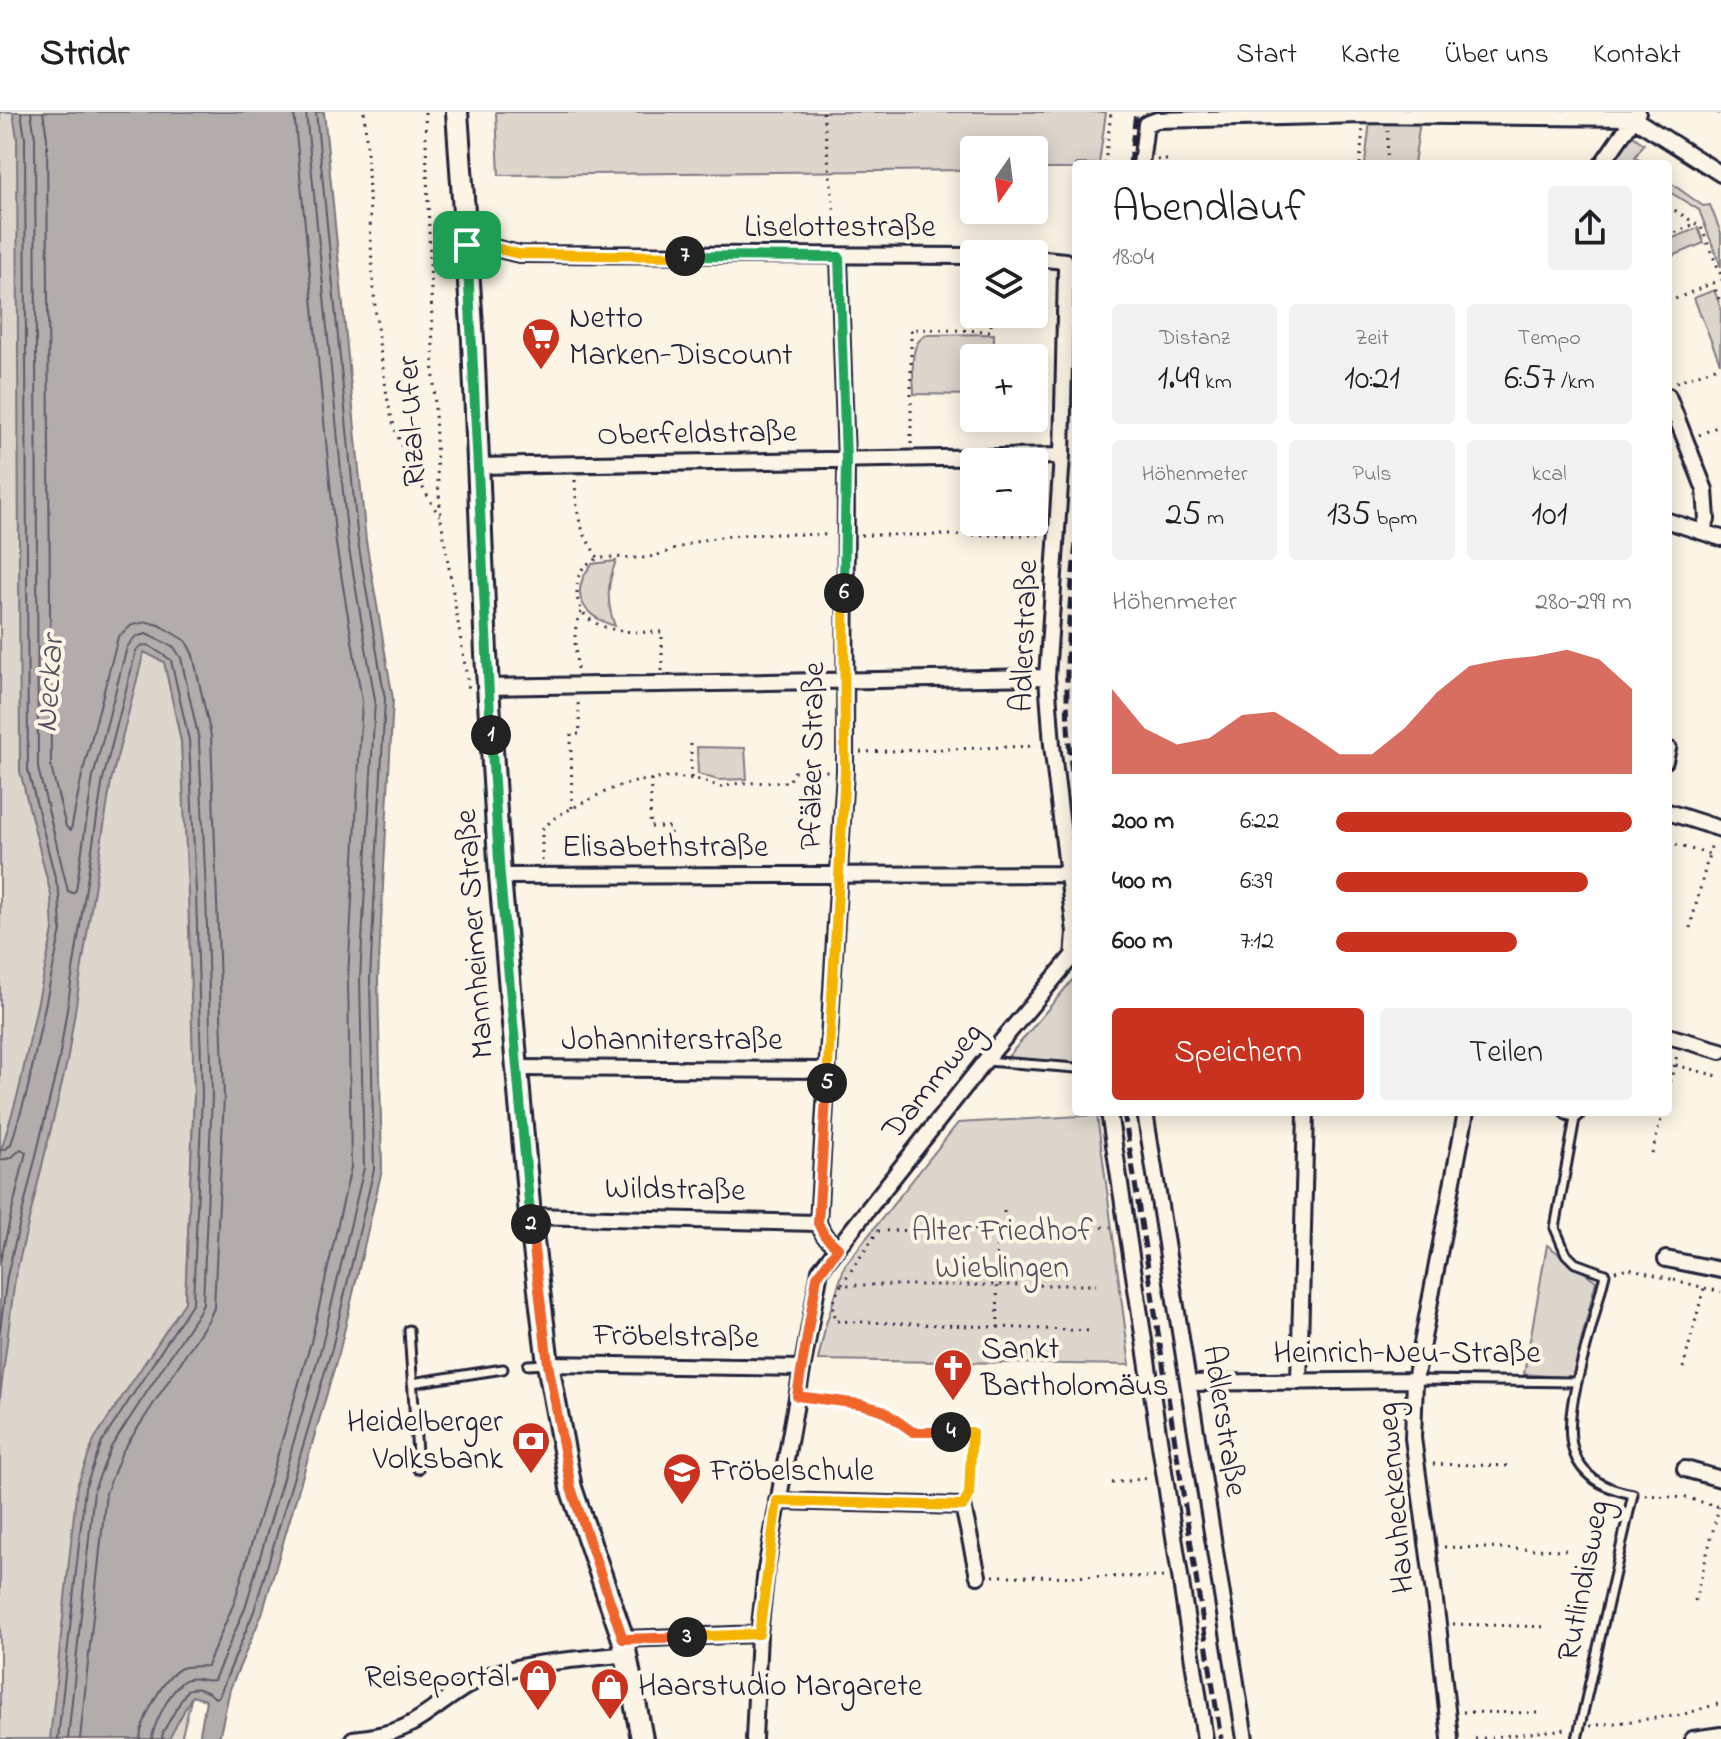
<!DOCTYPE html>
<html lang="de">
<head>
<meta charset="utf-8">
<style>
  :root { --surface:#fff; --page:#f2f2f2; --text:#202124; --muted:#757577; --line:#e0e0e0; --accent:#c8321e }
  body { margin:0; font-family:"Indie Flower",sans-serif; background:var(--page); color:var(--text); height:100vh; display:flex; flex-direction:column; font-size:30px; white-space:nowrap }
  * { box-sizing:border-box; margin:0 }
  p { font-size:26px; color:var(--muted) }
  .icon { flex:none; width:44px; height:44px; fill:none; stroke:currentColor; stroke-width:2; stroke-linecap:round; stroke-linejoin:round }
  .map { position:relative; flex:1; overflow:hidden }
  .panel { position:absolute; left:1072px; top:48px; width:600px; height:956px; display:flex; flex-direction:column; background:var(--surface); border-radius:8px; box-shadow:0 4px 20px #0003 }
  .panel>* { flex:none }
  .needle { width:52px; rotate:194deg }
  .buttons { position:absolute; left:960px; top:24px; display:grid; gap:16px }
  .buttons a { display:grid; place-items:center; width:88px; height:88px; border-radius:8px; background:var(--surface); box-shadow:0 4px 20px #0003; font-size:40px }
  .pin { position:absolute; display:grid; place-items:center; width:68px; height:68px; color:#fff; margin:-34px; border-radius:16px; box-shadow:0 4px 12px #0006 }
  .km { position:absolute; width:40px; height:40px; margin:-20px; border-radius:50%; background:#222; color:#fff; font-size:22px; line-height:40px; text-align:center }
  .round { display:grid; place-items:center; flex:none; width:84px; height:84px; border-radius:8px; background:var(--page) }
  .summary { display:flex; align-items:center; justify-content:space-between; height:136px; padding:0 40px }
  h1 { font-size:44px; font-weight:600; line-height:60px }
  .figures { display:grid; grid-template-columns:repeat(3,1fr); gap:12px; height:136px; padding:8px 40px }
  .figures div { display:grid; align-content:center; border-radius:8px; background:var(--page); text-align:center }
  .figures b { font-size:34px; font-weight:600 }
  .figures small { font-size:22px; font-weight:400 }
  .figures p { font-size:22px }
  .chart { height:224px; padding:16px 40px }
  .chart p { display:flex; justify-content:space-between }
  .chart svg { width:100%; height:144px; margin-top:8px; fill:var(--accent); opacity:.7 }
  .button { display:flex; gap:16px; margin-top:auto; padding:16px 40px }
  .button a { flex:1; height:92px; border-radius:8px; background:var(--accent); color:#fff; font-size:32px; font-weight:600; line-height:92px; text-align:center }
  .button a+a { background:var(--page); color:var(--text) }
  ul { padding:0 40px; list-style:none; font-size:26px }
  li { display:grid; grid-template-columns:128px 96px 1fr; align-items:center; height:60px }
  li i { height:20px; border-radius:10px; background:var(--accent) }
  header { display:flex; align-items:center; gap:48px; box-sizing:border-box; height:112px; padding:0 40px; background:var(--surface); border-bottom:2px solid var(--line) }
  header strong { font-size:38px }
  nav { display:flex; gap:44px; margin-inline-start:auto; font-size:28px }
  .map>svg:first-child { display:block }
</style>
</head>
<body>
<header>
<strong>Stridr</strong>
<nav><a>Start</a><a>Karte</a><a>Über uns</a><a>Kontakt</a></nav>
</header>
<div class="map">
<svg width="1721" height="1627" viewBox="0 0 1721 1627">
  <rect width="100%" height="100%" fill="#fcf5e5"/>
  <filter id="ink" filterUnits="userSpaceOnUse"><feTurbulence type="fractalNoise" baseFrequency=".0125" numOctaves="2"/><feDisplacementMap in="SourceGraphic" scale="16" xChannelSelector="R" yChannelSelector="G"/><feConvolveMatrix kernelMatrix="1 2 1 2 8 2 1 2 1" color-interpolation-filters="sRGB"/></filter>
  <g filter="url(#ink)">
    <path fill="#dcd6cc" stroke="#7f7c84" stroke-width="2" d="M0 0H139L176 604 181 629 189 766 194 984 185 1190 192 1584 181 1627H0Z
      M496 0H1106L1099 52H1076V57H1034V38H974V58L499 63Z
      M1370 9H1420L1414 52H1365Z
      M1630 22 1644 32 1635 45 1644 52H1624L1615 47Z
      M1668 69 1703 94 1710 93 1721 121V155L1699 98 1668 79Z
      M1698 116 1704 131 1668 146V128Z
      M1714 178 1721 196 1720 251 1694 186Z
      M994 222V246H974V283L914 282C914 264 907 232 926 223Z
      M616 449C607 472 606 491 615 514 582 504 568 481 592 452Z
      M697 635 745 636 747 667 718 668 698 662Z
      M1074 866 1076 952 1007 946Z
      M1097 1003 1130 1253 818 1248 826 1212 845 1153 958 1011Z
      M1547 1133 1596 1169 1572 1266 1524 1262Z"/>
    <path fill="#b2adab" stroke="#78757e" stroke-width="2" d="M13 0H324L366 429 393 587 378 867 382 1058 340 1237 262 1502 230 1577 219 1627H199L206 1588 192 1584 169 1627H50L77 1374 95 1326 185 1190 194 984 188 782 181 629 164 550 144 540 111 669 67 950 15 1166 0 1285V1042L19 978 53 819 51 783 20 659 17 26Z"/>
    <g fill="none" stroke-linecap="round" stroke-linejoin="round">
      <path stroke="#5c5a68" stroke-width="2" d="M31 0 35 26 38 656 68 779 73 781 76 778 93 665 127 535 135 525 146 522 174 535 181 546 199 628 206 781 212 984 203 1191 199 1200 111 1335 94 1378 68 1627
        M43 0 47 26 51 655 66 715 71 718 82 663 118 525 132 513 147 510 159 513 186 529 193 543 211 624 224 984 214 1196 209 1207 122 1340 106 1381 80 1627
        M0 1038 6 1037 11 1032 27 980 61 818 59 781 28 658 25 26 21 0
        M0 1048 11 1046 21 1037 26 1040 0 1150
        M0 1219 7 1164 59 948 103 667 136 539 140 534 148 533 171 548 189 628 196 781 202 984 193 1190 102 1330 85 1376 58 1627
        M140 1627C141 1609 164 1563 182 1556 190 1553 199 1555 207 1554L234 1491 311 1230 351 1055 348 867 362 589 336 432 294 0
        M152 1627C153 1613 174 1570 188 1567 197 1565 205 1570 214 1568L245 1496 322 1233 364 1056 360 867 375 588 348 431 306 0
        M162 1627 163 1620 187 1578C196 1574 208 1579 215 1586L219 1584 254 1499 332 1236 374 1057 370 867 385 587 358 430 316 0"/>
      <g stroke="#22223b" stroke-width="13">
        <path id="lane" d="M1668 651 1672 635
          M987 949 1076 956
          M1576 1001 1555 1116 1566 1142 1575 1151 1605 1162C1598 1190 1591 1218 1583 1246 1567 1307 1552 1367 1633 1382L1577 1627
          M409 1218 418 1357
          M528 1253 546 1252
          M1415 1268 1577 1270
          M412 1271 503 1257"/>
      </g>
      <g stroke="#22223b" stroke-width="20">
        <path id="street" d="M1633 6 1721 62
          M1141 52 1146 12 1157 8 1364 3 1633 6
          M1602 52 1638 0
          M467 133H482L519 142 974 144
          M1034 146 1065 149 1066 157 1062 344 1047 565 1052 633 1075 820 1073 847
          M1668 284 1705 378 1707 407 1703 418
          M477 354 1062 344
          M1668 409 1721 426
          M488 575 1047 565
          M1668 700 1721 717
          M500 764 1069 762
          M1668 924 1721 939
          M516 956 828 958
          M1109 1000 1205 1627
          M1145 1000 1245 1627
          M1568 1000 1576 1002
          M530 1104 818 1111
          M838 1136 824 1123 818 1111 845 659 846 348 839 145
          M1666 1147 1721 1158
          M548 1252 802 1256
          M1299 1270 1306 1000
          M1189 1271 1415 1268
          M1685 1357 1721 1367
          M777 1389 963 1394 978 1464
          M623 1527 759 1522
          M353 1627C371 1625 390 1622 407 1614 433 1601 453 1579 480 1567 521 1549 582 1548 627 1542
          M754 1627 759 1522 766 1458 820 1158 985 949 1076 840
          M1450 1627 1438 1512 1413 1326 1415 1268 1466 1000
          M1693 1627 1721 1623"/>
      </g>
      <g stroke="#22223b" stroke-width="26">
        <path id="secondary" d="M457 0 473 228 486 542 500 764 530 1104 548 1252 571 1376 623 1527 642 1627"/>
      </g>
      <path stroke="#22223b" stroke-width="3" stroke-dasharray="2 6" stroke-linecap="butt" d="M364 0C372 85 368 171 383 256 386 278 389 302 397 322 407 351 424 377 439 404
        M425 0 437 357 441 407 469 578
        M823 0 837 127
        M1718 0 1721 4
        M1157 48H1168V52
        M1105 52 1111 0
        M1360 52 1363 16
        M1387 52 1388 19
        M1668 94 1701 115 1721 163
        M1668 124 1697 111
        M1713 171 1721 168
        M1668 190 1713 171 1721 192
        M1676 270 1721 254
        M1699 323 1721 313
        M911 332V217L991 219V202
        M575 368C577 405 578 416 599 447
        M861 423H1042
        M577 557C576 538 571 516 582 499
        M662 559V520C631 521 575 522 577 477 577 467 580 456 589 451 605 440 631 449 649 445 669 441 687 431 708 427 748 420 789 422 830 423
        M691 632V667
        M860 640 1036 634
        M651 668 650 715H670L671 748
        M572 696 571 622H580L578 589
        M1668 731 1709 742 1712 731
        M542 749V717L557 704 594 685 616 675 639 669 674 665 699 668 721 675 740 671 789 670 794 660 829 659
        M1690 816 1709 742
        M1668 951 1721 965
        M1668 978 1677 943
        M1652 1041 1663 1000
        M1004 1099 1005 1118
        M996 1118 998 1215 836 1209 832 1191 841 1173H1096
        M1615 1159 1629 1156 1674 1168 1675 1165
        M1674 1168 1721 1180
        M842 1172 878 1119 1111 1115
        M998 1215 1091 1219
        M1683 1256 1704 1176
        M813 1286 860 1292 882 1298 913 1320H972L969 1380
        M1433 1352 1512 1354
        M1112 1371 1150 1366
        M1645 1383 1687 1386 1720 1395
        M1444 1435 1567 1438
        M993 1464 1166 1465
        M1695 1489 1719 1395
        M1453 1512 1547 1515
        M1463 1600 1541 1601
        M1590 1614 1681 1603 1721 1591
        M1475 1627 1567 1617"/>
      <use href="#lane" stroke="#fcf5e5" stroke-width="7"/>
      <use href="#street" stroke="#fcf5e5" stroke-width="14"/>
      <use href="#secondary" stroke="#fcf5e5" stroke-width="20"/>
      <path stroke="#22223b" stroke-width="5" stroke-dasharray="12 6" stroke-linecap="butt" d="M1130 52 1136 0
        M1076 432C1066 519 1062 603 1076 690
        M1124 1000 1221 1627"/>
    </g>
  </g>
  <g fill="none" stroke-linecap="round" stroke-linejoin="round" filter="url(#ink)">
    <g stroke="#fff" stroke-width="16">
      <path id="split-1" d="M467 133 491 623"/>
    </g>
    <g stroke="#fff" stroke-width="16">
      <path id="split-2" d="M491 623 500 764 531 1112"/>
    </g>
    <g stroke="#fff" stroke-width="16">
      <path id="split-3" d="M531 1112 548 1252 571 1376 623 1527 687 1525"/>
    </g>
    <g stroke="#fff" stroke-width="16">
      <path id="split-4" d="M687 1525 759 1522 777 1389 963 1394 969 1382 972 1320H951"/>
    </g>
    <g stroke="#fff" stroke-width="16">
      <path id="split-5" d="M827 971 818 1111 824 1123 838 1136 817 1165 797 1284 860 1292 882 1298 913 1320H951"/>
    </g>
    <g stroke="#fff" stroke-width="16">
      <path id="split-6" d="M827 971 845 659 844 481"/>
    </g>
    <g stroke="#fff" stroke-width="16">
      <path id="split-7" d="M685 144 839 145 846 348 844 481"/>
    </g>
    <g stroke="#fff" stroke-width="16">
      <path id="split-8" d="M467 133H482L519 142 685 144"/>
    </g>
    <use href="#split-1" stroke="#22a559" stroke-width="10"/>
    <use href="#split-2" stroke="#22a559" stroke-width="10"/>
    <use href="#split-3" stroke="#f0652b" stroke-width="10"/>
    <use href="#split-4" stroke="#f5b400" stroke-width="10"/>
    <use href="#split-5" stroke="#f0652b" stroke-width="10"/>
    <use href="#split-6" stroke="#f5b400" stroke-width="10"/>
    <use href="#split-7" stroke="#22a559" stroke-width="10"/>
    <use href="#split-8" stroke="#f5b400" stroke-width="10"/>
  </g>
  <defs>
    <g id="supermarket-pin" transform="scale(2)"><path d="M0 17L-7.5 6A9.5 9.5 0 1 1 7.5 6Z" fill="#c8321e" stroke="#fcf5e5"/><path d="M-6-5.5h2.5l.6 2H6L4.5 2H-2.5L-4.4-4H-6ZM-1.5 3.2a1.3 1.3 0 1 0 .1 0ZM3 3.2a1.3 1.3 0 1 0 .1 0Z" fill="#fff"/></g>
    <g id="church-pin" transform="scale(2)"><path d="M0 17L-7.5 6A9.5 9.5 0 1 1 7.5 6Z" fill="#c8321e" stroke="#fcf5e5"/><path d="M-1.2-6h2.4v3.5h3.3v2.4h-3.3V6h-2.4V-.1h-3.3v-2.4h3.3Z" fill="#fff"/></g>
    <g id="bank-pin" transform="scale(2)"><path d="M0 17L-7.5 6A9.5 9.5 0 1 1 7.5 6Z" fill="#c8321e" stroke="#fcf5e5"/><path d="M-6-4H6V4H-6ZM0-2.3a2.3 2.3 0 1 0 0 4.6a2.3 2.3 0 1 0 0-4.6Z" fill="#fff"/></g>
    <g id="school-pin" transform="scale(2)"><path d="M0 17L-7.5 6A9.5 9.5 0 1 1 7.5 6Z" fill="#c8321e" stroke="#fcf5e5"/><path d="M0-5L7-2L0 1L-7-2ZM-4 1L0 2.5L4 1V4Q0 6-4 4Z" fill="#fff"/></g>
    <g id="shop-pin" transform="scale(2)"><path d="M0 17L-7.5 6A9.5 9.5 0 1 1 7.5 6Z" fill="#c8321e" stroke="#fcf5e5"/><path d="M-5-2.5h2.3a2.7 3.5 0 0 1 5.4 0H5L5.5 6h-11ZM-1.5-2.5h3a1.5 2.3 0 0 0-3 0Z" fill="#fff"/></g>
  </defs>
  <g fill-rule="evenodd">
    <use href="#supermarket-pin" x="541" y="225"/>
    <use href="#church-pin" x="953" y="1256"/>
    <use href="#bank-pin" x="531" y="1329"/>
    <use href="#school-pin" x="682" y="1360"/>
    <use href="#shop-pin" x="538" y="1566"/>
    <use href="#shop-pin" x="610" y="1575"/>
  </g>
  <g text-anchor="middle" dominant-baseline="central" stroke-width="8" stroke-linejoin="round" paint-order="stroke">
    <g font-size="32" fill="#22223b" stroke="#fcf5e5">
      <text x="840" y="116">Liselottestraße</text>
      <text transform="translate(413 309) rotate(-93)">Rizal-Ufer</text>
      <text transform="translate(697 323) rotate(-1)">Oberfeldstraße</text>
      <text transform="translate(1026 524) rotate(-88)">Adlerstraße</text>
      <text transform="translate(814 644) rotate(-89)">Pfälzer Straße</text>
      <text x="665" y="736">Elisabethstraße</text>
      <text transform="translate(476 822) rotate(-94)">Mannheimer Straße</text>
      <text x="672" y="929">Johanniterstraße</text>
      <text transform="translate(934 970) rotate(-51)">Dammweg</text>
      <text transform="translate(675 1079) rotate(1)">Wildstraße</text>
      <text transform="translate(676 1226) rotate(1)">Fröbelstraße</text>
      <text x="1407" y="1242">Heinrich-Neu-Straße</text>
      <text transform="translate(1223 1309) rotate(81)">Adlerstraße</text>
      <text transform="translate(1397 1386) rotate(-95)">Hauheckenweg</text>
      <text transform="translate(1585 1469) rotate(-79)">Rutlindisweg</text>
    </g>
    <g font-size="32" fill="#22223b" stroke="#fcf5e5" text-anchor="start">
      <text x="569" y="207">Netto<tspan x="569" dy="37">Marken-Discount</tspan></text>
      <text x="981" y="1238">Sankt<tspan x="981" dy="37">Bartholomäus</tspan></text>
      <text x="503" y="1311" text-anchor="end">Heidelberger<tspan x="503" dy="37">Volksbank</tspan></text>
      <text x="710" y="1360">Fröbelschule</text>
      <text x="510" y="1566" text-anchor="end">Reiseportal</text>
      <text x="638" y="1575">Haarstudio Margarete</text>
    </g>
    <g font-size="32" fill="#504f5f" stroke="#fcf5e5">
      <text x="1002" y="1120">Alter Friedhof<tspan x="1002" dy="37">Wieblingen</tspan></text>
    </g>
    <g font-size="34" font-style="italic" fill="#545362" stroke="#fcf5e5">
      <text transform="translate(51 572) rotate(-86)">Neckar</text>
    </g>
  </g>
</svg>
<div class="buttons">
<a><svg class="needle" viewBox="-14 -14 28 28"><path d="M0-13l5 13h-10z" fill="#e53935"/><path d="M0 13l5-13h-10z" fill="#757577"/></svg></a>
<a><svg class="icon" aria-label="layers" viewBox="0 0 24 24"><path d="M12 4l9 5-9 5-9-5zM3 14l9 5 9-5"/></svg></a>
<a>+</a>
<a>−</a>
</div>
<div class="pin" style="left:467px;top:133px;background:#1e9e55"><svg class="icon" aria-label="arrive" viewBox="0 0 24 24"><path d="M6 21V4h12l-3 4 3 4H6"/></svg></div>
<b class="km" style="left:491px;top:623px">1</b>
<b class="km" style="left:531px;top:1112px">2</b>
<b class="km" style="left:687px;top:1525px">3</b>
<b class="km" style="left:951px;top:1320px">4</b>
<b class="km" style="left:827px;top:971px">5</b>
<b class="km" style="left:844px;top:481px">6</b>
<b class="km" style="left:685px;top:144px">7</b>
<section class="panel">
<div class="summary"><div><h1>Abendlauf</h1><p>18:04</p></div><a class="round"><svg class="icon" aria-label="share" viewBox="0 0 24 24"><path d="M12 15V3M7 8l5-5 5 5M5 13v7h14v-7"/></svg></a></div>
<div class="figures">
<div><p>Distanz</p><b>1.49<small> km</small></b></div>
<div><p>Zeit</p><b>10:21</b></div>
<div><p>Tempo</p><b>6:57<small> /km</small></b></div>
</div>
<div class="figures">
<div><p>Höhenmeter</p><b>25<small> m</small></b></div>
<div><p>Puls</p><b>135<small> bpm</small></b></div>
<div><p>kcal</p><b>101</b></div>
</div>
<div class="chart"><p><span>Höhenmeter</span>280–299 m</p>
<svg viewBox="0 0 160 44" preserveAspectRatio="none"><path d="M0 44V18L10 30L20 35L30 33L40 26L50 25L60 31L70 38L80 38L90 30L100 19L110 11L120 9L130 8L140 6L150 9L160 18V44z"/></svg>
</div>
<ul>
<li><b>200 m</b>6:22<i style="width:100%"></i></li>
<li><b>400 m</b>6:39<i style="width:85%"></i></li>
<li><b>600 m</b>7:12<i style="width:61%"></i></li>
</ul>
<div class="button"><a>Speichern</a><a>Teilen</a></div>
</section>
</div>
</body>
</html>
